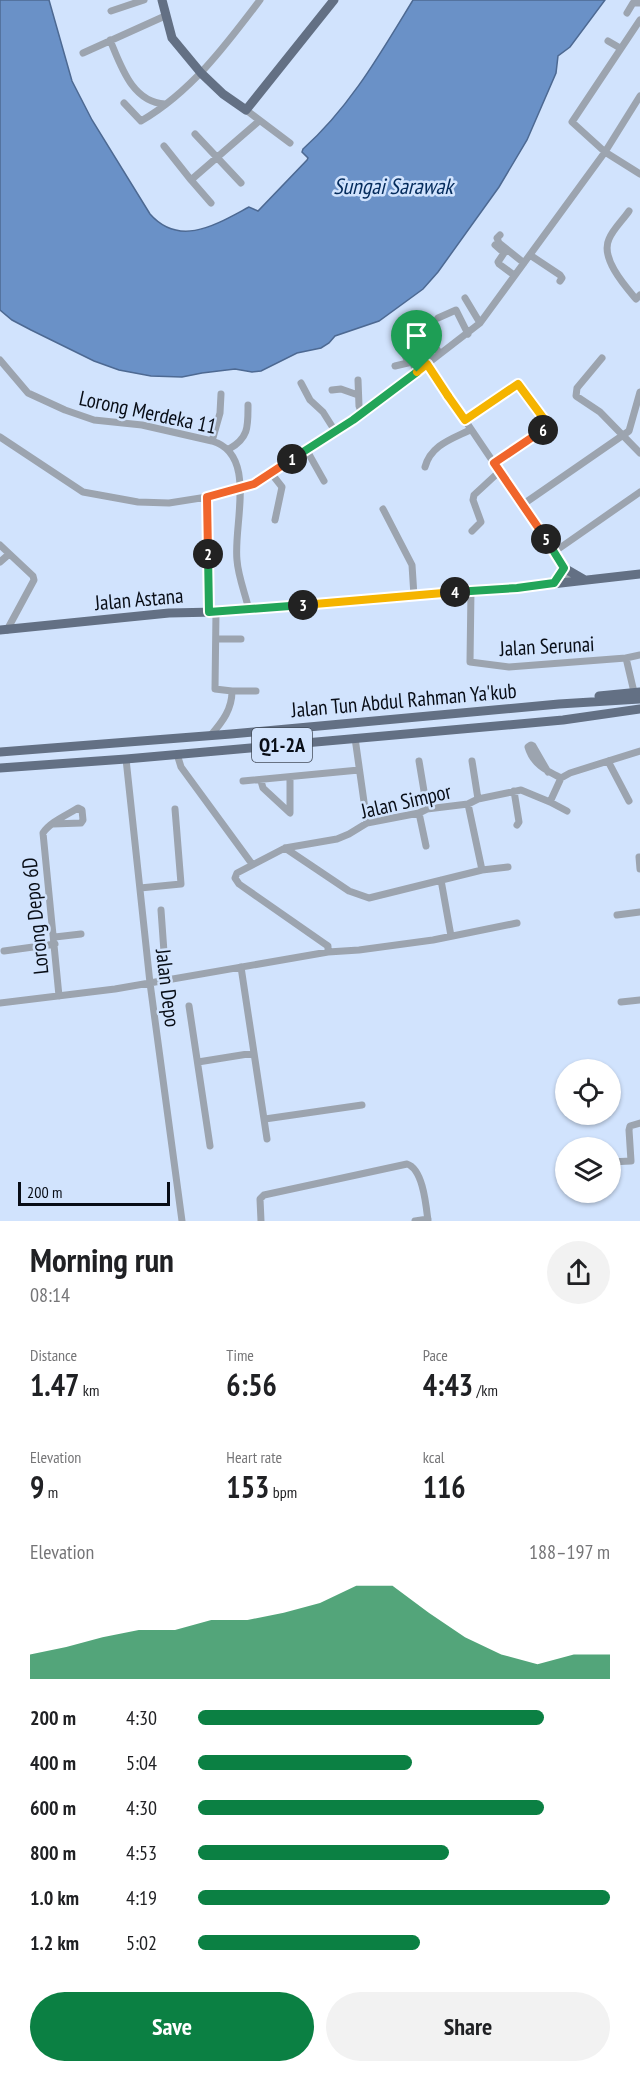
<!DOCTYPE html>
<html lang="en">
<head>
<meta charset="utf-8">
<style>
  :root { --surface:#fff; --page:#f2f2f2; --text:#202124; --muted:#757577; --accent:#0b8043 }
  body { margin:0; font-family:"PT Sans Narrow",sans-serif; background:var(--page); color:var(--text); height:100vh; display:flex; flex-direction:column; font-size:22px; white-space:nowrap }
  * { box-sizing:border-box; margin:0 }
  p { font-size:20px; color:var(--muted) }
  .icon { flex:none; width:33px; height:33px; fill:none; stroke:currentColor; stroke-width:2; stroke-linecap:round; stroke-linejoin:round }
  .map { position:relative; height:1221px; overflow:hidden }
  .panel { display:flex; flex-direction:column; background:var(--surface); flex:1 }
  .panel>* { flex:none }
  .buttons { position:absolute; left:555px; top:1059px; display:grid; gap:12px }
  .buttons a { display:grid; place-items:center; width:66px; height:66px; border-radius:50%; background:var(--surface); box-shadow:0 2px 4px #0004; font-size:30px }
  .scale { position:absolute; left:18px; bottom:15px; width:152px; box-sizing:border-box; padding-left:6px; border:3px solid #080d16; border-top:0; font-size:16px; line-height:21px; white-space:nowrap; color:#080d16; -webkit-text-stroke:4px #d1e3fd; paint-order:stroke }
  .pin { position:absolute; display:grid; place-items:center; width:51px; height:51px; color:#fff; margin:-62px -26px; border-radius:50% 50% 50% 0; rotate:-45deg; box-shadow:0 0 6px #0007 }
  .pin .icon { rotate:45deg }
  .km { position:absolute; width:30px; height:30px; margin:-15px; border-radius:50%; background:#222; color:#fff; font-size:16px; line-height:30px; text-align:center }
  .round { display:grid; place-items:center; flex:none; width:63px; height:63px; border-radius:32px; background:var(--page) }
  .head { display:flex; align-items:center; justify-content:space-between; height:102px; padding:0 30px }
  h1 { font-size:33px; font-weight:600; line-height:45px }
  .figures { display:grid; grid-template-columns:repeat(3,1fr); gap:9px; height:102px; padding:6px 30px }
  .figures div { display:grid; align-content:center }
  .figures b { font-size:30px; font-weight:600 }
  .figures small { font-size:16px; font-weight:400 }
  .figures p { font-size:16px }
  .chart { height:168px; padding:12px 30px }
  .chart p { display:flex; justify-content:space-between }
  .chart svg { width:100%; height:108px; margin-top:6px; fill:var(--accent); opacity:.7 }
  .primary-button { display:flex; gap:12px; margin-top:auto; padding:12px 30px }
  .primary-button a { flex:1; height:69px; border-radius:36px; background:var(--accent); color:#fff; font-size:24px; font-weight:600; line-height:69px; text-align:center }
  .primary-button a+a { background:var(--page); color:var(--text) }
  ul { padding:0 30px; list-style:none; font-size:20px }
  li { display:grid; grid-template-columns:96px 72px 1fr; align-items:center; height:45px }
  li i { height:15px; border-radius:8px; background:var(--accent) }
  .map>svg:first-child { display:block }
</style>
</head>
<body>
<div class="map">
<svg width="640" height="1221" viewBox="0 0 640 1221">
  <rect width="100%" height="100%" fill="#d1e3fd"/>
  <path fill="#6a91c7" stroke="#4d6992" stroke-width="1.5" d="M0 0H49L72 81 92 120 150 214C180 248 217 224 249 207L258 211 307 160 308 158 302 152 303 149C350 107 380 54 413 0H605L570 47 558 56 556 73 527 140 499 187 438 272 423 289 379 321 335 336 329 343 321 348 297 353 261 371 252 372 235 369 202 373 182 377 151 376 119 370 94 361 31 330 12 320 0 310Z"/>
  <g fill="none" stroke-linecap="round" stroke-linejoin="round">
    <path stroke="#9ca4af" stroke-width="7" d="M111 11 144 0
      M627 13 633 3H640
      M640 20 572 122 605 152 640 174
      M110 40C121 66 132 102 165 104
      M608 41 620 48
      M83 53 165 16
      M124 103 141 121C191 92 226 45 260 0
      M246 110 290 143
      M195 134 241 183
      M164 146 191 180 259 121
      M191 180 211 203
      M629 211C623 220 613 229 609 239 600 258 625 286 636 299L640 295
      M500 235 497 238 499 243 524 263
      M495 245 504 253 498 262 499 264 514 275
      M530 255 560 275 562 278 560 281
      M465 298 480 323
      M438 318 456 310 468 334
      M416 333 424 330 440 354
      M402 349 408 362
      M602 358 577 388 576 396 600 412 640 453
      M0 360 28 393 65 410 94 420 142 425 212 441C258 454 233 525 237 560 238 576 245 593 249 610
      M427 364 480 323 605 152 640 96
      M395 366 412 362 417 372
      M358 380 359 406 362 414
      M301 383 310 400 323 412 335 431
      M332 390 341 389 358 395
      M465 421 518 384 547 423V427L494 463
      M0 437 83 492 138 502 169 503 207 497 253 484 353 420 427 364 554 552 571 581
      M212 441 220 413 221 394
      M229 449C249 438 248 426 248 405
      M306 449 324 481
      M425 467C431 445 452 439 470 430
      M271 473 282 487 275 520
      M207 497 209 612
      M522 505 629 431 640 392
      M383 509 412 565 414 596
      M472 531 481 522 473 500 474 495 500 471
      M0 545 33 576 34 580 7 630
      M554 552 640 492
      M0 562 8 555
      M471 590 470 662 509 667 626 658 640 655
      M217 639H241
      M626 658 634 692
      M232 691H256
      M211 735C223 721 232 709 232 691L215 689 216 612
      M355 738 367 823
      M177 754 181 767 252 864
      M126 759 150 983 182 1221
      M419 761 427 809
      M472 761 478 799
      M608 761 629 801
      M548 772 533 746 531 745 528 747C533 764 545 770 561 778
      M243 781 359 770
      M261 781 263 788 290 813V778
      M514 791 519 822 517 825
      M550 802 561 778 570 773 640 751
      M468 804 482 870
      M419 813 426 846
      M53 824 81 823 83 820 82 810 78 808C67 815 50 822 43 833L59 996
      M285 848 349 891 369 898 482 870 508 867
      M639 857 640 869
      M441 880 451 936
      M140 888 181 884 175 809
      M161 910 166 980
      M617 915 640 912
      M55 937 81 934
      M4 951 55 944
      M328 952V946L325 944 239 884 235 878 237 873 285 848 337 839 349 834 367 823 419 813 427 809 468 804 478 799 521 790 550 802 567 811
      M241 967 267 1139
      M621 1002 640 1000
      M0 1003 115 989 328 952 359 950 433 940 517 923
      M189 1006 210 1146
      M198 1062 254 1053
      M265 1119 362 1105
      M610 1162 631 1161 629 1130 630 1126 640 1123
      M261 1221 260 1199 264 1195 407 1164C423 1169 426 1205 428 1221
      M415 1221 428 1219"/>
    <path stroke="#637084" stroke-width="9" d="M162 0 172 38 201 73 223 94 246 110 334 0
      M554 583 564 568 583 579
      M0 630 169 613 216 612 517 588 640 574
      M599 696 640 692
      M0 752 231 734 559 704 640 699
      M0 768 126 759 563 720 640 709"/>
  </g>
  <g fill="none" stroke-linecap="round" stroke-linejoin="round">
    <g stroke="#fff" stroke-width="12">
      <path id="split-1" d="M292 459 353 420 417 372"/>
    </g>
    <g stroke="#fff" stroke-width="12">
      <path id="split-2" d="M208 554 207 497 254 484 292 459"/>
    </g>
    <g stroke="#fff" stroke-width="12">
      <path id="split-3" d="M208 554 209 612 303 605"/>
    </g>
    <g stroke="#fff" stroke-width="12">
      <path id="split-4" d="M303 605 455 592"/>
    </g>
    <g stroke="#fff" stroke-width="12">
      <path id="split-5" d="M455 592 517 588 554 583 564 568 546 539"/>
    </g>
    <g stroke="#fff" stroke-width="12">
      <path id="split-6" d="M543 430 494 463 546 539"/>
    </g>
    <g stroke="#fff" stroke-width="12">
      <path id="split-7" d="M448 396 465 420 518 384 547 423V427L543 430"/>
    </g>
    <g stroke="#fff" stroke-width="12">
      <path id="split-8" d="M417 372 427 364 448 396"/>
    </g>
    <use href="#split-1" stroke="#22a559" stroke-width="8"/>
    <use href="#split-2" stroke="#f0652b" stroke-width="8"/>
    <use href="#split-3" stroke="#22a559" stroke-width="8"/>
    <use href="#split-4" stroke="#f5b400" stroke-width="8"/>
    <use href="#split-5" stroke="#22a559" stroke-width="8"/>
    <use href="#split-6" stroke="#f0652b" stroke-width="8"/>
    <use href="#split-7" stroke="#f5b400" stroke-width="8"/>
    <use href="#split-8" stroke="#f5b400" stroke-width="8"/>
  </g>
  <g text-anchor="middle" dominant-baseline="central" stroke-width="5" stroke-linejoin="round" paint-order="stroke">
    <rect fill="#d1e3fd" stroke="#444d5b" stroke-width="1.5" x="252" y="728" width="60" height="34" rx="4.5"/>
    <g font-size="20" font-weight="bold" fill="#080d16">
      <text x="282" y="745">Q1-2A</text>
    </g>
    <g font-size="21" fill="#080d16" stroke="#d1e3fd">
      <text transform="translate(148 412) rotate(12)">Lorong Merdeka 11</text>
      <text transform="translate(139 599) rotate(-5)">Jalan Astana</text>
      <text transform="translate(547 646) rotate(-3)">Jalan Serunai</text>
      <text transform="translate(404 700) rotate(-5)">Jalan Tun Abdul Rahman Ya'kub</text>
      <text transform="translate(406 801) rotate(-13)">Jalan Simpor</text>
      <text transform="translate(35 916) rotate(-96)">Lorong Depo 6D</text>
      <text transform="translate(168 988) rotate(83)">Jalan Depo</text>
    </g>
    <g font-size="22" font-style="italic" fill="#042b5c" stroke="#d1e3fd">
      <text x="393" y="186">Sungai Sarawak</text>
    </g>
  </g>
</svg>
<div class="buttons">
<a><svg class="icon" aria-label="locate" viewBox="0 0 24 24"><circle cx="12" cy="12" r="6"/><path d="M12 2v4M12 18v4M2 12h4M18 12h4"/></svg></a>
<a><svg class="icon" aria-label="layers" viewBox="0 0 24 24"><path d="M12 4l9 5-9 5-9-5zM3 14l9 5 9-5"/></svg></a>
</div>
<div class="scale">200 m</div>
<div class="pin" style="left:417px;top:372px;background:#1e9e55"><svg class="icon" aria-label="arrive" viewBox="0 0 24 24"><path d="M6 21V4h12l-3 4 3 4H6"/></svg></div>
<b class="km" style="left:292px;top:459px">1</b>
<b class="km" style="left:208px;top:554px">2</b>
<b class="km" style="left:303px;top:605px">3</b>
<b class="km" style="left:455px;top:592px">4</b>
<b class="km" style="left:546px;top:539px">5</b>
<b class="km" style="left:543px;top:430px">6</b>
</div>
<section class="panel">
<div class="head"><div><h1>Morning run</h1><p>08:14</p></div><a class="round"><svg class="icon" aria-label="share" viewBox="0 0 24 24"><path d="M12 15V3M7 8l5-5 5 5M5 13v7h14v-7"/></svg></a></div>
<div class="figures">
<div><p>Distance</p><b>1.47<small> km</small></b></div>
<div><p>Time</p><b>6:56</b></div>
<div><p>Pace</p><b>4:43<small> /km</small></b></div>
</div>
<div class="figures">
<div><p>Elevation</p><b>9<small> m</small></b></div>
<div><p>Heart rate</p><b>153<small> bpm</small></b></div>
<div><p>kcal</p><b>116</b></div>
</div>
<div class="chart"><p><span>Elevation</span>188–197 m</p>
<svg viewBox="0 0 160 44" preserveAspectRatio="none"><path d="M0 44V34L10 31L20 27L30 24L40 24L50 20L60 20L70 17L80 13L90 6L100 6L110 17L120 27L130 34L140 38L150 34L160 34V44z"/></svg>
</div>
<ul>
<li><b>200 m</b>4:30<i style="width:84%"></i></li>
<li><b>400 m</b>5:04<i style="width:52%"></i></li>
<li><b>600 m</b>4:30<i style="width:84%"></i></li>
<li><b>800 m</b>4:53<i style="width:61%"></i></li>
<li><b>1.0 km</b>4:19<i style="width:100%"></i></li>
<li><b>1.2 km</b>5:02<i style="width:54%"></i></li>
</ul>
<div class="primary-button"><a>Save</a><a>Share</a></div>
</section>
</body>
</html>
